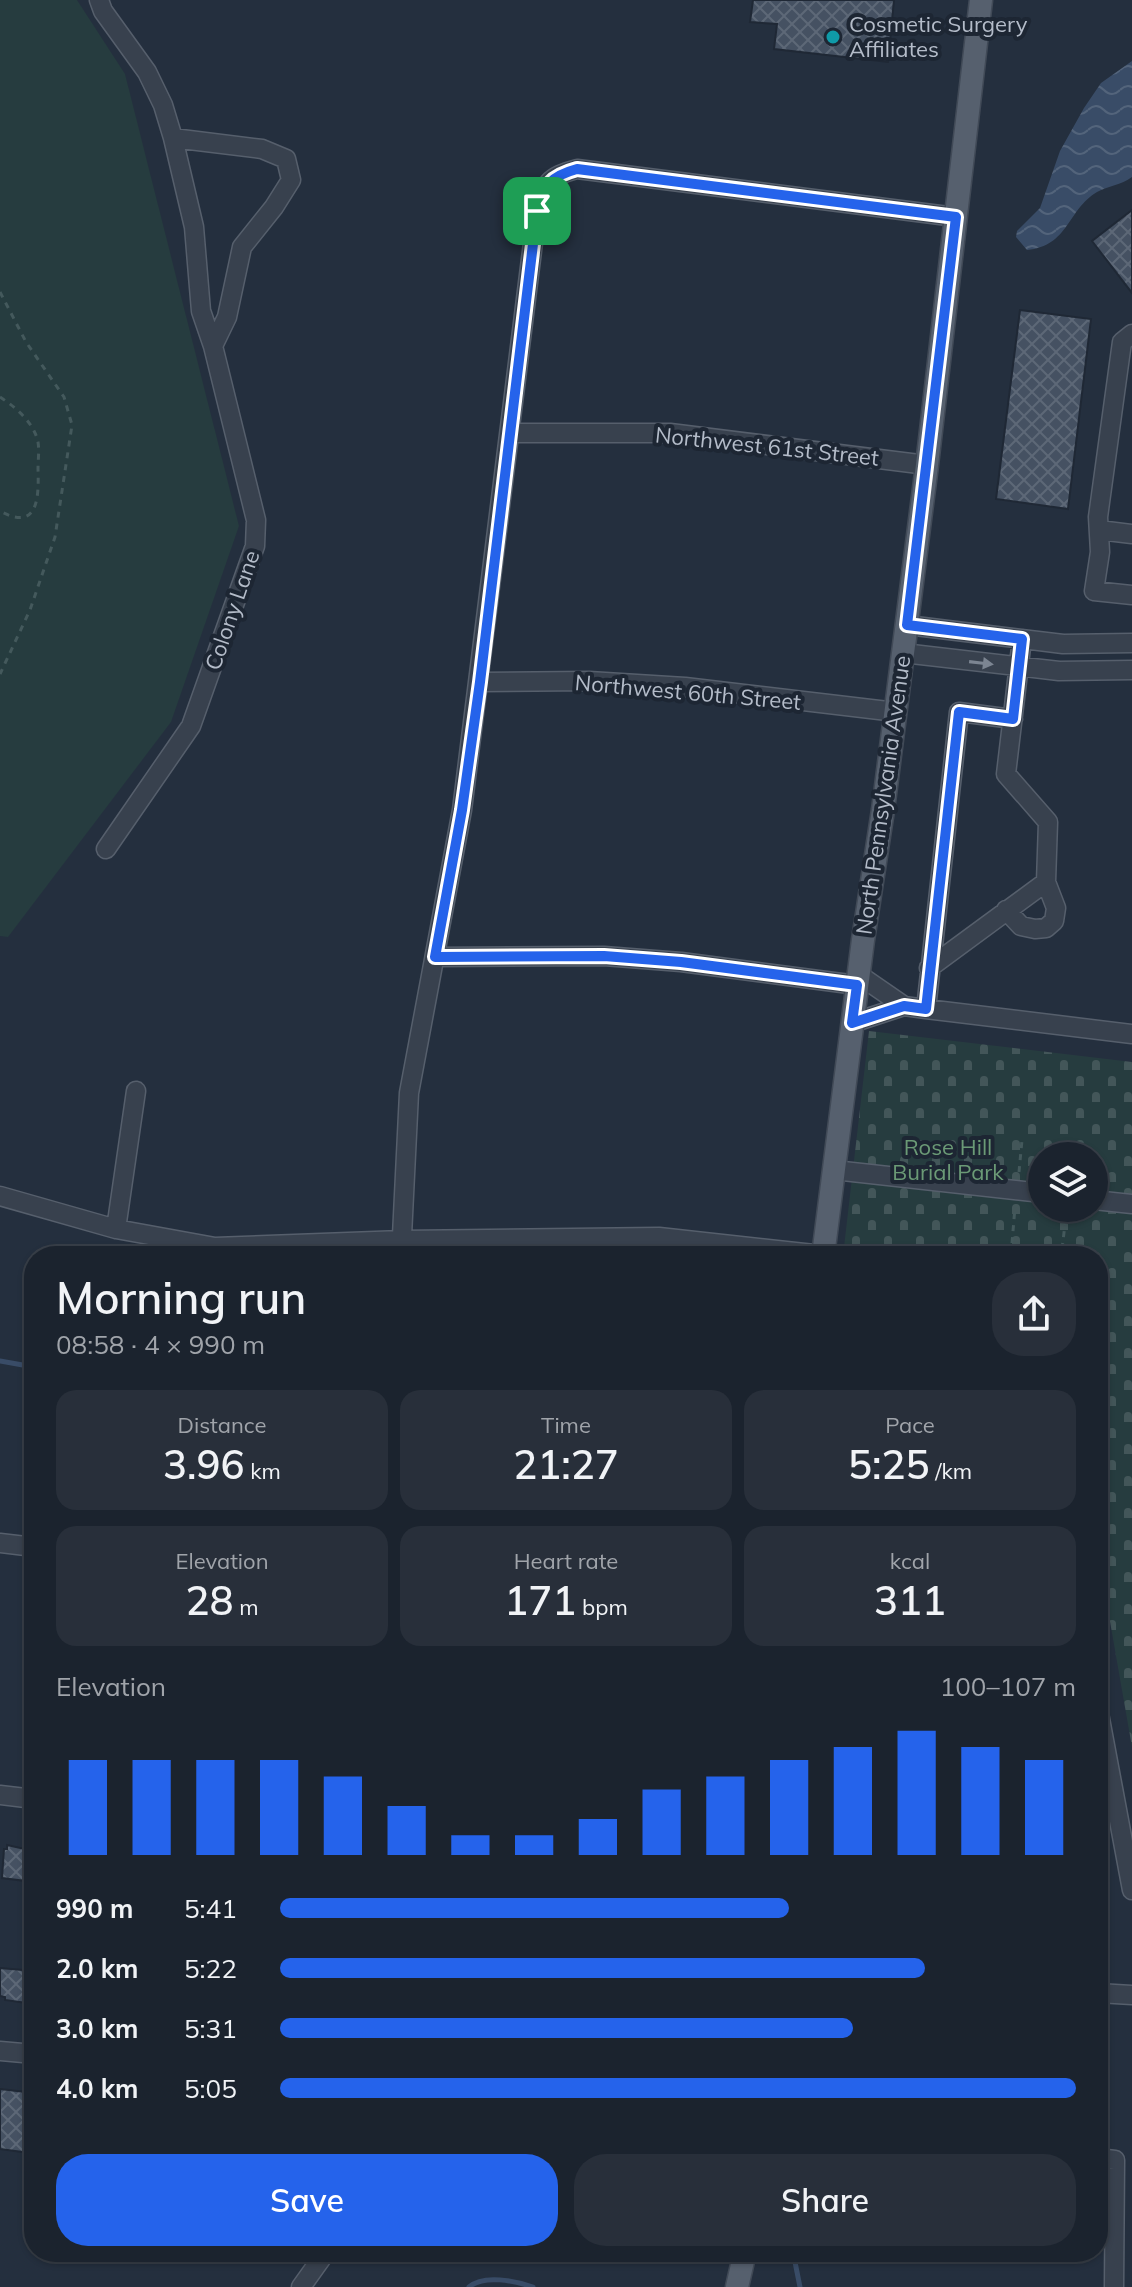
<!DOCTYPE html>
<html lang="en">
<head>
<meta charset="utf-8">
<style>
  :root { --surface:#1b232e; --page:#282f3a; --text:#f1f3f6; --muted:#a0a4aa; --line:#39404a; --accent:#2563eb }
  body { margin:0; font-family:Mulish,sans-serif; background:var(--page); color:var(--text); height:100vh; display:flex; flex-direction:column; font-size:30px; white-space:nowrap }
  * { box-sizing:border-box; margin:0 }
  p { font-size:26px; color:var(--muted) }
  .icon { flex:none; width:44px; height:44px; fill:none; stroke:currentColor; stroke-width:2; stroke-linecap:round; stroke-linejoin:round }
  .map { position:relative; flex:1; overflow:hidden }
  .details { position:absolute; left:24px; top:1246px; width:1084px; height:1016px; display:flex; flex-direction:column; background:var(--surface); border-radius:32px; box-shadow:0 2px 6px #0004,0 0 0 2px var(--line) }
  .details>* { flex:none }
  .buttons { position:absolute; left:1028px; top:1142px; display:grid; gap:16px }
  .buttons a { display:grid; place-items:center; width:80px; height:80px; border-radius:50%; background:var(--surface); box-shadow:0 2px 6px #0004,0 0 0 2px var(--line); font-size:40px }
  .pin { position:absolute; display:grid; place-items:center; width:68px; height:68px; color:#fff; margin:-34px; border-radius:16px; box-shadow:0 4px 12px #0006 }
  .round { display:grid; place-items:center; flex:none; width:84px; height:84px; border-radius:32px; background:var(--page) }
  .overview { display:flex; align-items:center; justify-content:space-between; height:136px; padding:0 32px }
  h1 { font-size:44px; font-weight:600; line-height:60px }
  .metrics { display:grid; grid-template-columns:repeat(3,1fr); gap:12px; height:136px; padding:8px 32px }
  .metrics div { display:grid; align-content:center; border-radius:20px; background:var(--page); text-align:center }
  .metrics b { font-size:40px; font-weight:600 }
  .metrics small { font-size:22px; font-weight:400 }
  .metrics p { font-size:22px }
  .chart { height:224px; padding:16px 32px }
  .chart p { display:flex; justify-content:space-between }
  .chart svg { width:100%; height:144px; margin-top:8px; stroke:var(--accent); stroke-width:6 }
  .primary-button { display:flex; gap:16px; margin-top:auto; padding:16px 32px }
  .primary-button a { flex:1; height:92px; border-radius:32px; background:var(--accent); color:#fff; font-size:32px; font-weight:600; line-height:92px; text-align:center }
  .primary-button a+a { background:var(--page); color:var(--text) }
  ul { padding:0 32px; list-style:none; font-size:26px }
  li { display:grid; grid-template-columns:128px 96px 1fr; align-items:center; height:60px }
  li i { height:20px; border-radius:10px; background:var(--accent) }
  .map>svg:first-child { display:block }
</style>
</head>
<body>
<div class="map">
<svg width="1132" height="2287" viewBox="0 0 1132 2287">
  <defs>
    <pattern id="cemetery-stones" width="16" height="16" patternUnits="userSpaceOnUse" patternTransform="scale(2)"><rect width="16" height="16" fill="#263c3f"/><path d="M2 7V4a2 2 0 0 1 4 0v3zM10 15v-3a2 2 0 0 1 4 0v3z" fill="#435659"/></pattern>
    <pattern id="water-waves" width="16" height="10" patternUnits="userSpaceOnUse" patternTransform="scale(2)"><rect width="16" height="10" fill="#394c67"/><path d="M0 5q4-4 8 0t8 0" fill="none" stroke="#53647b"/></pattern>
    <pattern id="building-cross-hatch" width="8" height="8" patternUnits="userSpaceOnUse" patternTransform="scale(2)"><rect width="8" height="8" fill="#455162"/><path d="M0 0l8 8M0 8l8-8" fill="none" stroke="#5d6877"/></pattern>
  </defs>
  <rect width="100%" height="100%" fill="#242f3e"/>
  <path fill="#263c3f" d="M0 0H77L125 74 239 526 171 722 8 937 0 936Z"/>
  <path fill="url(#cemetery-stones)" fill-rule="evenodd" d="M869 1031 1132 1062V1747L1098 1553V1256H843ZM1042 1156H1094V1208H1042Z"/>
  <path fill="url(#water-waves)" d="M1132 61V177C1121 185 1108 186 1097 192 1067 210 1069 246 1027 250L1016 237 1017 231 1040 208 1060 151 1084 108 1101 83Z"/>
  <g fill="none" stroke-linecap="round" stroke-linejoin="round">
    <path stroke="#394c67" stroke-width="5" d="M0 1361 34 1367
      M793 2252 800 2287
      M469 2287C484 2274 515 2281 533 2287"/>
  </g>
  <path fill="url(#building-cross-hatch)" stroke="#1f2835" stroke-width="2" d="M753 0H894L888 62 774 49 777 24 750 22Z
    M1132 210V293L1092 241Z
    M1020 310 1091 319 1068 509 996 499Z
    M7 1845 34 1851V1882L2 1878 4 1849H7Z
    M0 1968 34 1971V2004L5 2000V1997L0 1996Z
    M0 2089 34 2093 30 2153 0 2149Z"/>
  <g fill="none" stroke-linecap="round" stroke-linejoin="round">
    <g stroke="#565f6c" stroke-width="21">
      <path id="minor" d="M99 0 103 11 147 72 163 105 173 138 194 227 201 311 213 346 256 520 255 546 191 726 106 849
        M173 138 262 149 286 159 291 180 274 207 242 247 227 317 213 346
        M1132 334 1122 342 1098 517 1100 552 1094 591 1132 595
        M510 433H670L927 465
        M1099 530 1132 534
        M907 625 1063 644 1132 643
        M903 653 1059 671 1132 670
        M480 682 589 681 685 687 896 712
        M1006 910 1021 926 1035 929 1046 928 1054 921 1056 908 1046 882 1048 822 1006 774 1022 639
        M435 957 604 956 681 962 857 985
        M929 968 1046 882
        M904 1006 926 1009 959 712 1013 719
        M926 1009 1132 1034
        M852 1023 904 1006 859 975
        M834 1170 1042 1193
        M0 1196 116 1229 215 1247 402 1240 659 1237 823 1255
        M1094 1200 1132 1204
        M116 1229 136 1091
        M401 1256 409 1093 462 810 537 211C545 183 548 177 577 169L956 217
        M0 1543 34 1547
        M1098 1708 1132 1890
        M0 1795 34 1799
        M1098 1993 1132 1995
        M0 2051 34 2054
        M1098 2158 1115 2160 1114 2287
        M301 2287 326 2252"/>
    </g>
    <g stroke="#414a57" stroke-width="25">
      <path id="major" d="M823 1256 863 940 883 810 927 465 981 0
        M737 2287 745 2252"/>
    </g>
    <path stroke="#44595c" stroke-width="3" stroke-dasharray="6 6" stroke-linecap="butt" d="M0 292 26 342 64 397 72 425 55 537 30 610 0 674
      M0 397C15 407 31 420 37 438 40 447 38 459 38 469 39 498 38 532 0 511
      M1071 1156 1072 1144
      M1019 1172 1022 1140
      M1012 1243 1015 1207
      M1062 1249 1067 1208"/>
    <use href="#minor" stroke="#38414e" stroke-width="18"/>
    <use href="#major" stroke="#56606e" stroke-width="22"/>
  </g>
  <defs><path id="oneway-solid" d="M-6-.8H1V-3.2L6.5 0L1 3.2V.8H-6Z" transform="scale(2)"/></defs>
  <use fill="#7c8592" href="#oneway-solid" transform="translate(981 663) rotate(7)"/>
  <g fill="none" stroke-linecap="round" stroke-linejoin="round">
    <g stroke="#fff" stroke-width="16">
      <path id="route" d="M577 169 956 217 907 625 1022 639 1013 719 959 712 926 1009 904 1006 852 1023 857 985 681 962 604 956 435 957 462 810 480 682 537 211C544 185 551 176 577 169Z"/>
    </g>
    <use href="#route" stroke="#2563eb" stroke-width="10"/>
  </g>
  <circle fill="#0f9aa8" stroke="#1d2633" stroke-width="3" cx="833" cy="37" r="8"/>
  <g text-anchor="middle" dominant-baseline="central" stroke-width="8" stroke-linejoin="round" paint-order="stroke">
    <g font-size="22" fill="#b4bcc9" stroke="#1d2633" text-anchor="start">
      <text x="849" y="24">Cosmetic Surgery<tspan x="849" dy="25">Affiliates</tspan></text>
    </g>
    <g font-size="22" fill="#b4bcc9" stroke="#1d2633">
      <text transform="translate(767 446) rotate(6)">Northwest 61st Street</text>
      <text transform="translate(232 610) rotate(-71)">Colony Lane</text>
      <text transform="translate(688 692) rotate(5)">Northwest 60th Street</text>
      <text transform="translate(883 795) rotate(-82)">North Pennsylvania Avenue</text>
    </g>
    <g font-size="22" fill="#6b9a76" stroke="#1d2633">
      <text x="948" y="1147">Rose Hill<tspan x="948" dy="25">Burial Park</tspan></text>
    </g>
  </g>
</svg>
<div class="buttons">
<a><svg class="icon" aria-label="layers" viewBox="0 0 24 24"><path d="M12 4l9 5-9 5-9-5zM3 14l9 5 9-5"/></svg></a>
</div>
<div class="pin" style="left:537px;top:211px;background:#1e9e55"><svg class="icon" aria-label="arrive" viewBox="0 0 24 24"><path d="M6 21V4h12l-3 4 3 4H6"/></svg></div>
<section class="details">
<div class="overview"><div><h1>Morning run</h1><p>08:58 · 4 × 990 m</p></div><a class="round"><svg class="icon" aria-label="share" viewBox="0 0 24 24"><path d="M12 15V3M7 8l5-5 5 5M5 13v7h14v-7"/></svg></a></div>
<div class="metrics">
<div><p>Distance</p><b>3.96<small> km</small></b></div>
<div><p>Time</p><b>21:27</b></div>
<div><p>Pace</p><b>5:25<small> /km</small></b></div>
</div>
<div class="metrics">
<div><p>Elevation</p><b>28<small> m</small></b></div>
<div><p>Heart rate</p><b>171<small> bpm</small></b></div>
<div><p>kcal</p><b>311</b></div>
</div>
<div class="chart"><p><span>Elevation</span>100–107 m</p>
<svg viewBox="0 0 160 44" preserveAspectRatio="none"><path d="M5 44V15M15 44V15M25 44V15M35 44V15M45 44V20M55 44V29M65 44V38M75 44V38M85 44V33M95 44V24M105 44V20M115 44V15M125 44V11M135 44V6M145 44V11M155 44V15"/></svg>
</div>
<ul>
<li><b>990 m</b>5:41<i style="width:64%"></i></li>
<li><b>2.0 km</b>5:22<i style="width:81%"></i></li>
<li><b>3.0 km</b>5:31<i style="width:72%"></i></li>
<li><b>4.0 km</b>5:05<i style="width:100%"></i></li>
</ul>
<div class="primary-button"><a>Save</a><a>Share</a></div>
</section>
</div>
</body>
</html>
